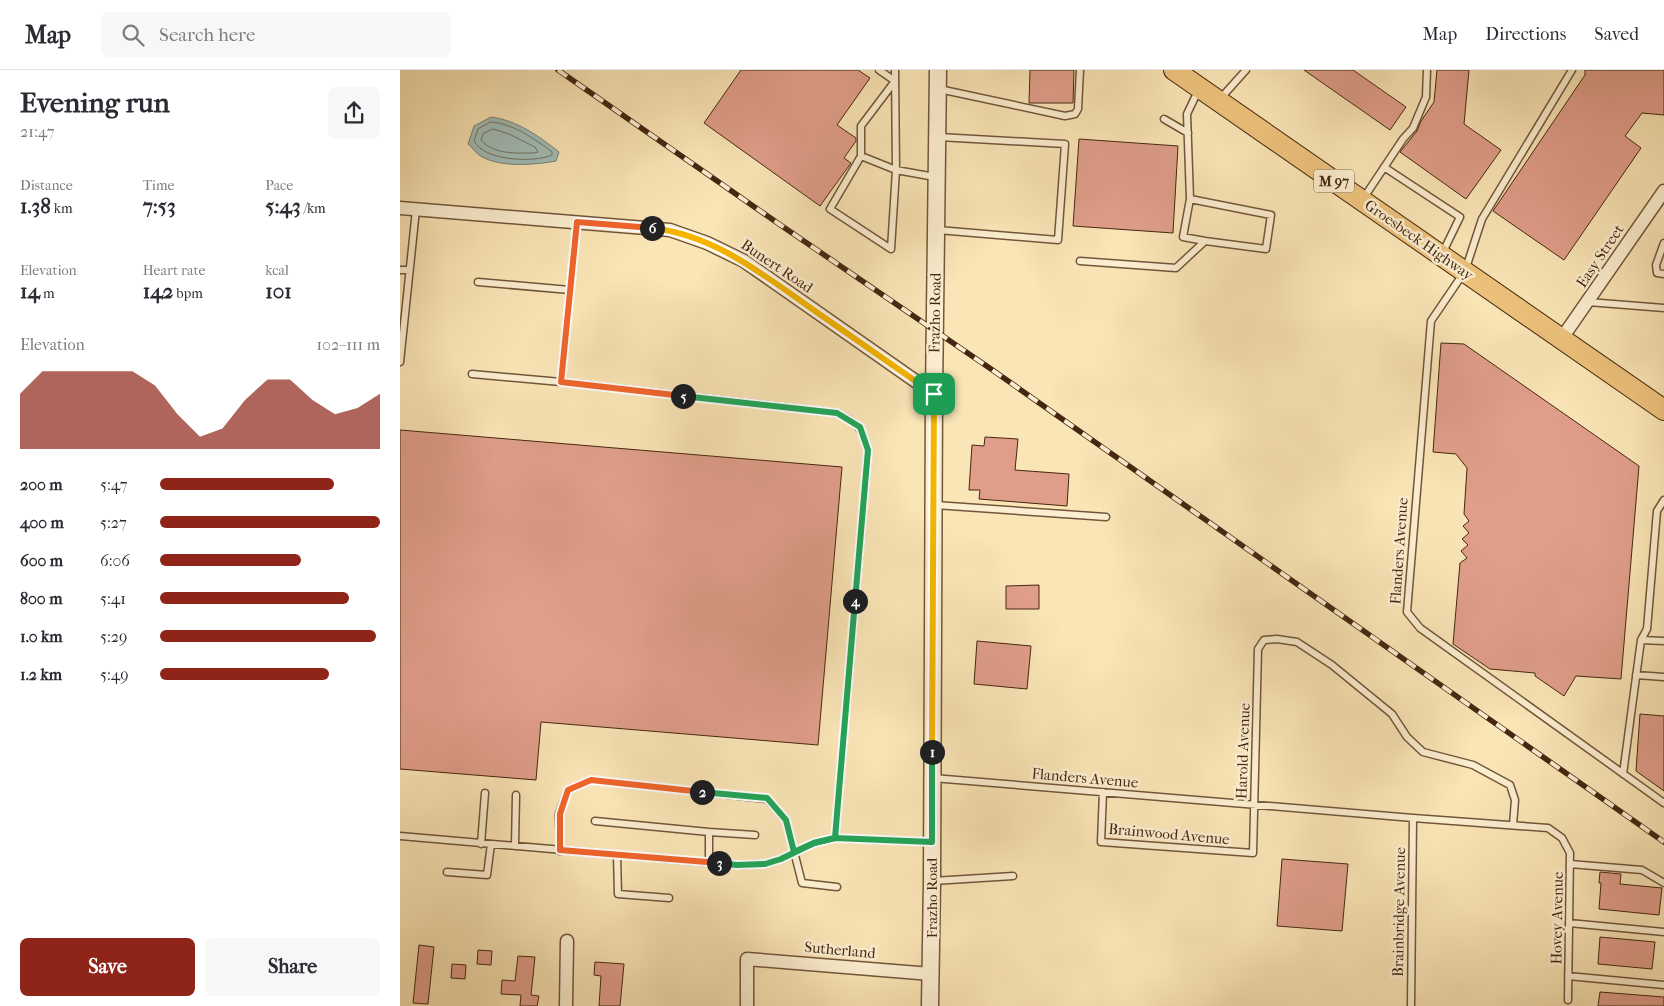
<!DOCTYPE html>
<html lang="en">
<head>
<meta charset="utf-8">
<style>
  :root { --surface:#fff; --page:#f7f7f7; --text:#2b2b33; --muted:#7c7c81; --line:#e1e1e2; --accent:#8f2418 }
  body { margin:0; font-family:"IM FELL French Canon",serif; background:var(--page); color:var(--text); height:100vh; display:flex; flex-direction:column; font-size:19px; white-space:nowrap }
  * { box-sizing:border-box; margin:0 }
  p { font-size:16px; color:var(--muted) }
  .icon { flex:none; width:28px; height:28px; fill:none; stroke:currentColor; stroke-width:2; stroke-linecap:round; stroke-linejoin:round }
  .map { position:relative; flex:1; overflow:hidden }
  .panel { display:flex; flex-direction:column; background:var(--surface); width:400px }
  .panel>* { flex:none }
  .pin { position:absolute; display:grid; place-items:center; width:42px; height:42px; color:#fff; margin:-21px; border-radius:10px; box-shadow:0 2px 8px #0006 }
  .km { position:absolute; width:25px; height:25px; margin:-12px; border-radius:50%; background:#222; color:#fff; font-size:14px; line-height:25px; text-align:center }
  .round { display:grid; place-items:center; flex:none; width:52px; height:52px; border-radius:8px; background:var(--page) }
  .headline { display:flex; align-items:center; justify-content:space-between; height:85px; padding:0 20px }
  h1 { font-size:28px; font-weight:800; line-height:38px }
  .stats { display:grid; grid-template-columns:repeat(3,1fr); gap:8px; height:85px; padding:5px 20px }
  .stats div { display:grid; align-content:center }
  .stats b { font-size:21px; font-weight:800 }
  .stats small { font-size:14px; font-weight:400 }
  .stats p { font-size:14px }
  .chart { height:140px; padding:10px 20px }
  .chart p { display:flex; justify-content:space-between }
  .chart svg { width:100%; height:90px; margin-top:5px; fill:var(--accent); opacity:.7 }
  .action { display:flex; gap:10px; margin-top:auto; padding:10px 20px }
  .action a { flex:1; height:58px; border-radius:8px; background:var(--accent); color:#fff; font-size:20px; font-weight:800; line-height:58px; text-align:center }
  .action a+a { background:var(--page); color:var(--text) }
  ul { padding:0 20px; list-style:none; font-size:16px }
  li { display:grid; grid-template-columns:80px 60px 1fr; align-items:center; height:38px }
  li i { height:12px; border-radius:6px; background:var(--accent) }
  header { display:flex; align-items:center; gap:30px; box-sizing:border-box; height:70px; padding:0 25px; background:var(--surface); border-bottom:1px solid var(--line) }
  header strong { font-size:24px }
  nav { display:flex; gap:28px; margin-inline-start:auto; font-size:18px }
  .search { width:350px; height:45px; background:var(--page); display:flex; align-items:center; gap:12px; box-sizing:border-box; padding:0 18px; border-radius:8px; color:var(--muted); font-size:19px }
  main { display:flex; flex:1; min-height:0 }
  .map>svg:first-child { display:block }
</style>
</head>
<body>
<header>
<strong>Map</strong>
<div class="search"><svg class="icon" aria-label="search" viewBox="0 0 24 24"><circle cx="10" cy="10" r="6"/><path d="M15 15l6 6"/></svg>Search here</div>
<nav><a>Map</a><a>Directions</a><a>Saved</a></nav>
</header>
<main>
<section class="panel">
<div class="headline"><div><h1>Evening run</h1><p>21:47</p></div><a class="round"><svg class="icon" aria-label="share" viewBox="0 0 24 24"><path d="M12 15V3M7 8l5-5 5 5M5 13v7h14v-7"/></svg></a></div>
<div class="stats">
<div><p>Distance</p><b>1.38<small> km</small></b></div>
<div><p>Time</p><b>7:53</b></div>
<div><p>Pace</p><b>5:43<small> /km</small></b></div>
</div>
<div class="stats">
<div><p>Elevation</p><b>14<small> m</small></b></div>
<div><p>Heart rate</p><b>142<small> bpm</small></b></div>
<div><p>kcal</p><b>101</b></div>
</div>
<div class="chart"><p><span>Elevation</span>102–111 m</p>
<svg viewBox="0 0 160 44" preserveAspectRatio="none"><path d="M0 44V17L10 6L20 6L30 6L40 6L50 6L60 13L70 27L80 38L90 34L100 20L110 10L120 10L130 20L140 27L150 24L160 17V44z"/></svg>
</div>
<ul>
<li><b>200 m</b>5:47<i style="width:79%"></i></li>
<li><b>400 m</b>5:27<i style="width:100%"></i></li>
<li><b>600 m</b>6:06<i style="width:64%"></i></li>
<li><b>800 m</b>5:41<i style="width:86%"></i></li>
<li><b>1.0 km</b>5:29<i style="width:98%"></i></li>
<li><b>1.2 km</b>5:49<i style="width:77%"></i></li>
</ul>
<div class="action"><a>Save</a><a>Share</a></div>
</section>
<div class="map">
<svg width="1264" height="936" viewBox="0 0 1264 936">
  <rect width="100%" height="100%" fill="#fae5b6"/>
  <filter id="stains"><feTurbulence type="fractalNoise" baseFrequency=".004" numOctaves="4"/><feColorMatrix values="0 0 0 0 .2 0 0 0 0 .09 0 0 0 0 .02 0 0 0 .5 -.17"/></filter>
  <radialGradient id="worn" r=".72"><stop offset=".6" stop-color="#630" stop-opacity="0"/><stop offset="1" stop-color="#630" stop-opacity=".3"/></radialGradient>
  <path fill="#a1bdb7" stroke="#7c8175" d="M91 47C116 50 139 66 159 82L156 91C134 95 98 98 79 85 75 82 72 77 68 74L74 56Z"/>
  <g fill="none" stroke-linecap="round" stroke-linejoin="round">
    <path stroke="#737264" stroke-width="1" d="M91 52C112 53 135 69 152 82V85C134 93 84 91 74 71L78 59Z
      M93 59 109 64 135 77 138 82 134 83C117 83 94 85 81 70L83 64Z"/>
  </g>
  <path fill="#e09e8a" stroke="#452711" d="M341 0H458L470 8 437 55 456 68V71L444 88 451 93 420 136 304 53Z
    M630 0H674L673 33H629Z
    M904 0H953L1006 37 990 60Z
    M1037 0H1069L1064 54 1101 80 1066 129 1000 82 1017 61 1021 51 1034 32Z
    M1185 0H1264V45L1242 43 1225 66 1241 78 1164 190 1093 141 1185 5Z
    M679 69 778 76 773 163 673 156Z
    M1041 273 1064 274 1239 396 1221 609 1176 606 1164 626 1135 606V603L1090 599 1053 574 1060 493 1067 488 1061 481 1068 475 1062 469 1069 463 1063 456 1069 451 1064 444 1067 398 1056 384 1033 382Z
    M0 360 442 397 418 675 141 652 136 710 0 699Z
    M585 367 618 369 615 400 669 404 667 436 579 429 580 420H569L572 375 584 376Z
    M639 515V539H606V516Z
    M577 571 631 576 627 619 574 614Z
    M1240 644 1264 646V721L1236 701Z
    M882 789 948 794 942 861 877 856Z
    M1200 802 1221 804 1220 814 1262 818 1259 845 1199 839 1201 813H1199Z
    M1200 867 1255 872 1252 899 1198 894Z
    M19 875 34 877 28 934 13 933Z
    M78 880 92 881 91 895 77 894Z
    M118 886 135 887 131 925 139 926 137 936H120L121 925 101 924 102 910 115 911Z
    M195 892 224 894 220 936H199L201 906 194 905Z
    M52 894 66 895 65 909 51 908Z
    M1200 922 1264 927V936H1198Z"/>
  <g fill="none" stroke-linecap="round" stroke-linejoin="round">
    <g stroke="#72563a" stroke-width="9">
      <path id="service" d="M495 0 496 100 535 107
        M1172 0 1082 149 1065 201 1031 251 1007 542 1020 558 1264 733
        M539 19 665 46 675 44 678 39 680 0
        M798 21 787 44 790 129 783 167 805 171
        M820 29 846 0
        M764 49 788 63
        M461 86 496 100 491 179 430 139Z
        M461 86V56L495 11 479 0
        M984 97 1060 147 1042 184
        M963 129 1003 69 1013 58 1026 27 1027 0
        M177 152 161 312 437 343C461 356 460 355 468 380L435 768
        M538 160 658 170 665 74 539 67
        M1264 173 1256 195 1257 203 1264 204
        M680 191 776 198 805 171 866 179 871 145 790 129
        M0 200H8
        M78 212 170 220
        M1188 232 1264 238
        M0 292 16 140
        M72 304 161 312
        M535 435 706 447
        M1241 570 1264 571
        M1236 605 1264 607
        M1223 704 1241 570 1247 559 1257 441 1264 430
        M533 708 1013 748 1148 758 1162 768 1170 783 1168 930
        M703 722 701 772 853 783 858 579 864 570 877 569 897 572 932 595 992 644 1007 667 1023 682 1073 695 1110 715 1115 730 1113 755
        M195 751 309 762
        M0 766 337 795 365 794 381 789 414 773 435 768 531 772
        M81 774 85 723
        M115 776 116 725
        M160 781 159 744 168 720 191 710 367 729 386 750 402 813 437 817
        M217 785 218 824 269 828
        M309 792V762L355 765
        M1170 794 1242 800 1264 813
        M47 802 87 805 91 774
        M533 811 613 806
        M1169 853 1264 862
        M1168 906 1264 915
        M1011 936 1013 748"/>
    </g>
    <g stroke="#72563a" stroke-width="15">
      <path id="minor" d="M0 138 270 160 307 173 344 191 534 324
        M1162 268 1264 121
        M166 936 167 871
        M347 936V889L531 904"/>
    </g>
    <g stroke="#72563a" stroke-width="19">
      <path id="tertiary" d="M530 936 532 811 534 324 538 0"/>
    </g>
    <g stroke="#452711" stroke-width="22">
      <path id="primary" d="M774 0 1264 340"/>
    </g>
    <use href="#service" stroke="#fceed0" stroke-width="6"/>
    <use href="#minor" stroke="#fceed0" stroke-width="12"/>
    <use href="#tertiary" stroke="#fceed0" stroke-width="16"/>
    <use href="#primary" stroke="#edc27b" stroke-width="20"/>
    <g stroke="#452711" stroke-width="5.5">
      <path id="rail" d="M158 0 379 154 591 299 1264 772"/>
    </g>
    <use href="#rail" stroke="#fceed0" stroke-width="4" stroke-dasharray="11" stroke-linecap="butt"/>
  </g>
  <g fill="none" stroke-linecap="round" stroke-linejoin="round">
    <g stroke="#fff" stroke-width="10">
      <path id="split-1" d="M532 682 534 324"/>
    </g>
    <g stroke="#fff" stroke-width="10">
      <path id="split-2" d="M302 722 367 728 386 750 394 782 414 773 435 768 532 772V682"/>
    </g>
    <g stroke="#fff" stroke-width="10">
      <path id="split-3" d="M302 722 191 710 168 720 160 744V780L319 793"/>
    </g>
    <g stroke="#fff" stroke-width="10">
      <path id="split-4" d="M319 793 337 795 365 794 381 789 414 773 435 768 455 531"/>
    </g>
    <g stroke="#fff" stroke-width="10">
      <path id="split-5" d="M283 326 437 343 460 357 468 380 455 531"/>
    </g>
    <g stroke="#fff" stroke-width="10">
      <path id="split-6" d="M252 158 177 152 161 312 283 326"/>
    </g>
    <g stroke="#fff" stroke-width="10">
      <path id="split-7" d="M252 158C315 165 365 206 415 241 455 269 494 296 534 324"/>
    </g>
    <use href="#split-1" stroke="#f5b400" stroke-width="6"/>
    <use href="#split-2" stroke="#22a559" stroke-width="6"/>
    <use href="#split-3" stroke="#f0652b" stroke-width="6"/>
    <use href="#split-4" stroke="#22a559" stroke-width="6"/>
    <use href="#split-5" stroke="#22a559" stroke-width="6"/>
    <use href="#split-6" stroke="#f0652b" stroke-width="6"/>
    <use href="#split-7" stroke="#f5b400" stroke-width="6"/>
  </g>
  <g text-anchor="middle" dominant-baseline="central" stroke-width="5" stroke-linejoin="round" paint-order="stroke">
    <rect fill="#fceed0" stroke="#7c634a" stroke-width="1" x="914" y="99.5" width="40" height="23" rx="4"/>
    <g font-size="14" font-weight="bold" fill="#452711">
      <text x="934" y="111">M 97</text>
    </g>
    <g font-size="15" fill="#452711" stroke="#fceed0">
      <text transform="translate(1019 170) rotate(35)">Groesbeck Highway</text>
      <text transform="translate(1200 186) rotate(-56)">Easy Street</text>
      <text transform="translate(377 196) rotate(34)">Bunert Road</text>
      <text transform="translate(535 243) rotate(-89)">Frazho Road</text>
      <text transform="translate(999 481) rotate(-86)">Flanders Avenue</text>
      <text transform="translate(843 681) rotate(-88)">Harold Avenue</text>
      <text transform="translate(685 708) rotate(5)">Flanders Avenue</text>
      <text transform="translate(769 764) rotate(5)">Brainwood Avenue</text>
      <text transform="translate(532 828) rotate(-90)">Frazho Road</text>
      <text transform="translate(999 842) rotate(-89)">Brainbridge Avenue</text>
      <text transform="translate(1157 848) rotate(-89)">Hovey Avenue</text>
      <text transform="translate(440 880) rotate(5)">Sutherland</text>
    </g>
  </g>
  <rect width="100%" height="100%" filter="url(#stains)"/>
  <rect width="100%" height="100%" fill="url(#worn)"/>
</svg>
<div class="pin" style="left:534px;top:324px;background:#1e9e55"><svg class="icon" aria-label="arrive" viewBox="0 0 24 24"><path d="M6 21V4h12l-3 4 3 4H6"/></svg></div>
<b class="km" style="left:532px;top:682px">1</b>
<b class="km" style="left:302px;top:722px">2</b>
<b class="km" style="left:319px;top:793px">3</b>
<b class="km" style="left:455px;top:531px">4</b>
<b class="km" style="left:283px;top:326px">5</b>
<b class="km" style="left:252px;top:158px">6</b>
</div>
</main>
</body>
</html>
